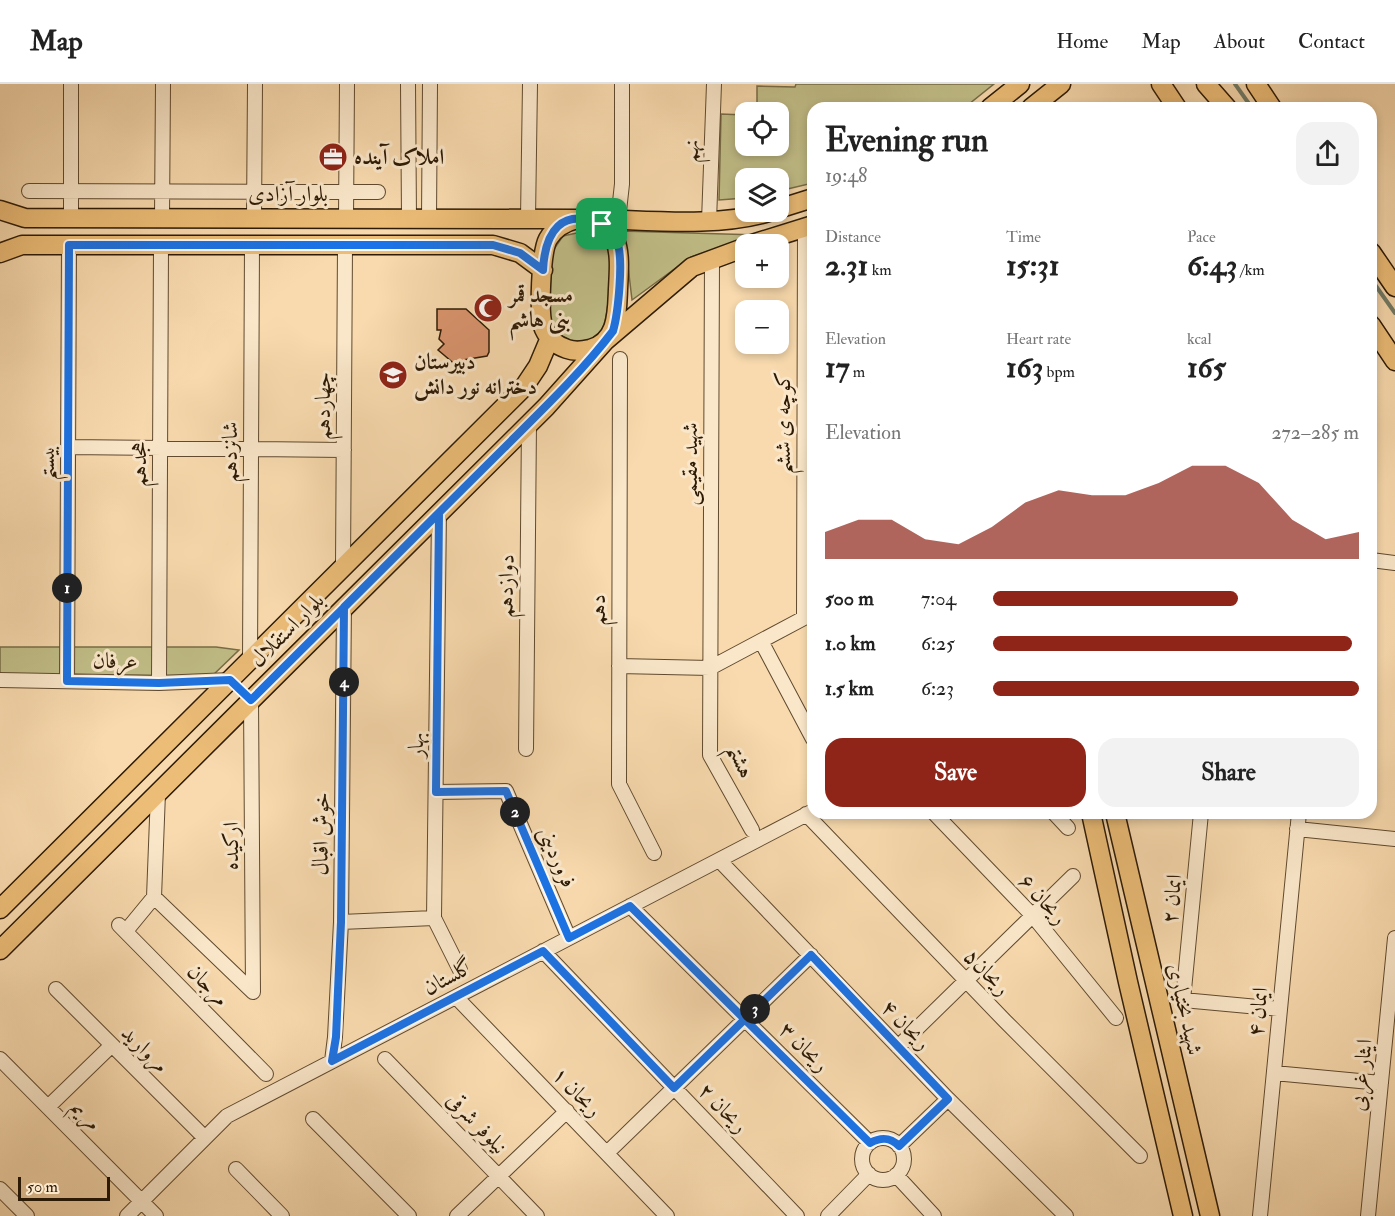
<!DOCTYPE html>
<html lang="en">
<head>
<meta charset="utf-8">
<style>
  :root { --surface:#fff; --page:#f2f2f2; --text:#222; --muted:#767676; --line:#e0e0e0; --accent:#8f2418 }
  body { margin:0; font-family:"IM FELL Double Pica",Amiri,serif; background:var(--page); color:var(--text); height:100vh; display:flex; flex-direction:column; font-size:22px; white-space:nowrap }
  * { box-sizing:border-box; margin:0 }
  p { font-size:20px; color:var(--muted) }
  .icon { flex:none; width:33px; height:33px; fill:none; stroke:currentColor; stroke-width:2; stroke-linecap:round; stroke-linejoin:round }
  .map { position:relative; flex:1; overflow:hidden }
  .details { position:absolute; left:807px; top:18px; width:570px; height:717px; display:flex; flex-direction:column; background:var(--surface); border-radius:18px; box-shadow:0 3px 9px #0003 }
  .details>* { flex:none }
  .buttons { position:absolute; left:735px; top:18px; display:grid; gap:12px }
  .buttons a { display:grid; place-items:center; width:54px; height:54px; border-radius:12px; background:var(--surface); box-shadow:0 3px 9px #0003; font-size:30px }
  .scale { position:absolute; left:18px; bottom:15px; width:92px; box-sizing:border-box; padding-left:6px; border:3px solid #2d1a05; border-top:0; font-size:16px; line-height:21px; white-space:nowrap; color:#2d1a05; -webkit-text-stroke:4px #fae7ca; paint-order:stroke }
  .pin { position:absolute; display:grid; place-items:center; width:51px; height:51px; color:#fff; margin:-26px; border-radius:12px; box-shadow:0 3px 9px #0006 }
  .km { position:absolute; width:30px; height:30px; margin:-15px; border-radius:50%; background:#222; color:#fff; font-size:16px; line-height:30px; text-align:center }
  .round { display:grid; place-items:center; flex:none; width:63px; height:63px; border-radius:18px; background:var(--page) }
  .overview { display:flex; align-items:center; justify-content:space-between; height:102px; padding:0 18px }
  h1 { font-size:33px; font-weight:700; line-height:45px }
  .metrics { display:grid; grid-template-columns:repeat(3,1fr); gap:9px; height:102px; padding:6px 18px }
  .metrics div { display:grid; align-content:center }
  .metrics b { font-size:30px; font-weight:700 }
  .metrics small { font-size:16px; font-weight:400 }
  .metrics p { font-size:16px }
  .chart { height:168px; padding:12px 18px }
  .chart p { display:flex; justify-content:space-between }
  .chart svg { width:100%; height:108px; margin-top:6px; fill:var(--accent); opacity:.7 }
  .action { display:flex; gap:12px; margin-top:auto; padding:12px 18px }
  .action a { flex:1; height:69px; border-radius:18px; background:var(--accent); color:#fff; font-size:24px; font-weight:700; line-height:69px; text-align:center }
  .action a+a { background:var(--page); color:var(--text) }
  ul { padding:0 18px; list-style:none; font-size:20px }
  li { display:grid; grid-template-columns:96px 72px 1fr; align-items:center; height:45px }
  li i { height:15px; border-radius:8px; background:var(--accent) }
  header { display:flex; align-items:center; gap:36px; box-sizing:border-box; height:84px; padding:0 30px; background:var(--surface); border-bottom:2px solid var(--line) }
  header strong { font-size:28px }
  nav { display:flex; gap:33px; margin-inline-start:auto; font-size:21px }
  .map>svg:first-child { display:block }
</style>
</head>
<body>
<header>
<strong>Map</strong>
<nav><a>Home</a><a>Map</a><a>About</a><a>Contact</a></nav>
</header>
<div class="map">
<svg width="1395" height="1132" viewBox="0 0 1395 1132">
  <rect width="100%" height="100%" fill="#f8daae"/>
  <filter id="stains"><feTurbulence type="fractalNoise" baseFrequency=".00333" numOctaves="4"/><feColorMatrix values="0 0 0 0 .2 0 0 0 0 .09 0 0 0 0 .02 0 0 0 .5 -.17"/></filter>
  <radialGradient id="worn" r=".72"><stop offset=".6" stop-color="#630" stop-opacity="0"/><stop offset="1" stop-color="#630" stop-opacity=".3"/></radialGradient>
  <path fill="#c1be88" stroke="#776c46" stroke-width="1.5" d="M796 0H994L964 24H813V99L779 107 778 94H746L745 114 719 116 721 30 745 31 746 62H778V28H757V2L795 3Z
    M586 147C595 151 603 154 607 164 613 176 609 235 601 247 598 251 591 255 587 258L570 256 553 248 549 230 552 168 563 152Z
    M621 147 759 151 691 173 632 216 628 182Z
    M0 563H216L239 566 212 592 0 590Z"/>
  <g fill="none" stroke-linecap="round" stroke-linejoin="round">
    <path stroke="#717b66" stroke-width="4" d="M1235 0 1252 24
      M1371 195 1395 229"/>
  </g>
  <path fill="#db956f" stroke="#2d1a05" stroke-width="1.5" d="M437 225H466L489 246V268L487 272 463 276 457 282 438 266 444 260 439 255 441 246H437Z"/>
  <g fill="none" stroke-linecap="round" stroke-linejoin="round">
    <g stroke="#604a2f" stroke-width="16">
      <path id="minor" d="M408 0 409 134
        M29 107 378 108
        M71 134V0
        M162 134 163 0
        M254 134 255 0
        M346 134 347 0
        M429 134 430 0
        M528 134 530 0
        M618 136 622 100V0
        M709 137 714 0
        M712 176 710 671 752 746
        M620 275 619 700 654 769
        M68 363 344 366
        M439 429 434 834 460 886
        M1371 476 1395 479
        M343 483 345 161
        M761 557 813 655
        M250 576 252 161
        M619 582 710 584 804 534 805 144
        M0 596 159 599 230 596
        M67 597 69 161
        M159 599 161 161
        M251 616 253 908
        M526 665 529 339
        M437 708 506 707 569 854
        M934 729 1033 832 1116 934
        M1054 729 1068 744
        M1201 729 1183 916 1280 925
        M806 730 1005 937 1140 1072
        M1297 745 1395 755
        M719 776 948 1015 1066 1132
        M154 813 253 908
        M154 813 158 709
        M630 822 870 1059
        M341 838 434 834
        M119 841 266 990
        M126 847 154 813
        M543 867 797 1132
        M56 905 205 1054
        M456 913 667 1132
        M898 963 1073 792
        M0 975 156 1132
        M385 975 537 1132
        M332 977 335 953 341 838 344 523
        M1274 989 1381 999
        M48 1023 112 961
        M313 1035 409 1132
        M862 1075a21 21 0 1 1 42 0a21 21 0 1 1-42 0Z
        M899 1062 948 1015
        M607 1069 811 871
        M236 1085 282 1132
        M896 1091 934 1132
        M0 1105 27 1132
        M127 1132 227 1032 813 727
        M457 1132 567 1027
        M828 1132 869 1090
        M1260 1132 1299 729
        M1368 1132 1395 854"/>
    </g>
    <g stroke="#2d1a05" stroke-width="21">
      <path id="major" d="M1161 0 1177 24
        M1206 0 1227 24
        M1256 0 1272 24
        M990 24 1020 0
        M1031 24 1061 0
        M778 125 813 114
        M0 126 25 134 577 135
        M577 135C623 137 620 169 618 205 617 229 618 257 590 265 582 267 575 268 567 265 556 261 549 256 544 245 538 231 541 168 548 155 555 143 565 138 577 135Z
        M592 135C648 136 715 144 769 128
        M752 160 813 141
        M1371 168 1395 203
        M0 169 22 161H493L520 169 543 186
        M1371 241 1395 277
        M1091 729 1128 898 1183 1132
        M1115 729 1210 1132
        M0 825 524 303 538 282 549 256
        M0 866 546 323 605 257 692 183 746 163"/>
    </g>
    <use href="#minor" stroke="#fae7ca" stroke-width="14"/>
    <use href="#major" stroke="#ecbd77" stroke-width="18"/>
  </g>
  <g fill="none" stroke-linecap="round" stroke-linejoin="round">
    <g stroke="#fff" stroke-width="12">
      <path id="route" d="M602 140C561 123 545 148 543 186L520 169 493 161H69L67 597 159 599 230 596 251 616 439 429 436 708 506 707 569 854 630 822C710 901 790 980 870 1059 881 1053 890 1053 899 1062L948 1015 811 871 674 1004 543 867 332 977 336 953 341 838 344 523C398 470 451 417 504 364 541 327 581 289 613 247 618 230 624 174 617 158 614 151 608 146 602 140"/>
    </g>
    <use href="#route" stroke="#1a73e8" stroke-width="8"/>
  </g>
  <defs>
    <g id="office-disc" transform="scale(1.5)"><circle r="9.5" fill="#8f2418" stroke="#fae7ca"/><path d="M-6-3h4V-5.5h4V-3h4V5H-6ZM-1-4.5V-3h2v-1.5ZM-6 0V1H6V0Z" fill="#fff"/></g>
    <g id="mosque-disc" transform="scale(1.5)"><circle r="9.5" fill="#8f2418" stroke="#fae7ca"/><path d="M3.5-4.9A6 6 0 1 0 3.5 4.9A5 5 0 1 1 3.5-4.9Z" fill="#fff"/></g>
    <g id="school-disc" transform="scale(1.5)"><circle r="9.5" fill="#8f2418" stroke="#fae7ca"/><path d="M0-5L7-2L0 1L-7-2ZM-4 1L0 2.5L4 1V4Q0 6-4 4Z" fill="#fff"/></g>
  </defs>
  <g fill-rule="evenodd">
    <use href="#office-disc" x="333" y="73"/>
    <use href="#mosque-disc" x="488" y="224"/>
    <use href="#school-disc" x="393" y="291"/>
  </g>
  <g text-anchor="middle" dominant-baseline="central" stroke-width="6" stroke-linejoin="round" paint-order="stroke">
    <g font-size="22" fill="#2d1a05" stroke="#fae7ca">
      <text transform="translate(691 67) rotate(-87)">نهم</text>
      <text x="288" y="110">بلوار آزادی</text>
      <text transform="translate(323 322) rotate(-90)">چهاردهم</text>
      <text transform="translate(783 339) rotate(-90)">کوچه ی ششم</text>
      <text transform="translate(230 368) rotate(-90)">شانزدهم</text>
      <text transform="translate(47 379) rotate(-90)">بیستم</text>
      <text transform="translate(139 380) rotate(-90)">هجدهم</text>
      <text transform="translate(690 380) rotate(-90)">شهید مقیمی</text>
      <text transform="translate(506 502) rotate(-89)">دوازدهم</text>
      <text transform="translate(598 526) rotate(-90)">دهم</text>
      <text transform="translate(287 546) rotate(-45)">بلوار استقلال</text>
      <text transform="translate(115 577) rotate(1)">عرفان</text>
      <text transform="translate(416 661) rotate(-90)">بهار</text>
      <text transform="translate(741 677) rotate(67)">هشتم</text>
      <text transform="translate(321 750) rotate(-89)">خوش اقبال</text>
      <text transform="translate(231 762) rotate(-90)">ارکیده</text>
      <text transform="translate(557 773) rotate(66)">فروردینی</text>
      <text transform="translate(1043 815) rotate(48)">ریحان ۶</text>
      <text transform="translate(1172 815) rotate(-84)">ایمان ۲</text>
      <text transform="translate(987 888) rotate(46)">ریحان۵</text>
      <text transform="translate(448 893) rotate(-28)">گلستان</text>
      <text transform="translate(208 901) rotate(46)">مرجان</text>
      <text transform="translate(1185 925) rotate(77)">شهید بختیاری</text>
      <text transform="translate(1258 928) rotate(-84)">ایمان ۴</text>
      <text transform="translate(906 941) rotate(46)">ریحان ۴</text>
      <text transform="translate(804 963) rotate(45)">ریحان ۳</text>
      <text transform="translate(145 965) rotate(45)">مروارید</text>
      <text transform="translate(1361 991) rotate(-84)">ایثار غربی</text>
      <text transform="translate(577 1008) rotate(46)">ریحان ۱</text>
      <text transform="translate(723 1024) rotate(46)">ریحان ۲</text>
      <text transform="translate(86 1031) rotate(45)">مریم</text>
      <text transform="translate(477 1039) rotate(46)">نیلوفر شرقی</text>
    </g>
    <g font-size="22" font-weight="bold" fill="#2d1a05" stroke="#fae7ca" text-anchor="start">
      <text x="354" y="73">املاک آینده</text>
      <text x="509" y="211">مسجد قمر<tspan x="509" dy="25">بنی هاشم</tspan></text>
      <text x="414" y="278">دبیرستان<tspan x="414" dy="25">دخترانه نور دانش</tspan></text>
    </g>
  </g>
  <rect width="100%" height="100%" filter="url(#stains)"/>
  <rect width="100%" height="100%" fill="url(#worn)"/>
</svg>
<div class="buttons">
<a><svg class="icon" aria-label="locate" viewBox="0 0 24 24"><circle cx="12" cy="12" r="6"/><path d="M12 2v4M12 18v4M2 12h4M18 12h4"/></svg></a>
<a><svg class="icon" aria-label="layers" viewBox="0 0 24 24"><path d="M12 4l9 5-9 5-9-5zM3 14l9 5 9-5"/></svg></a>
<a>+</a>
<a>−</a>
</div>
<div class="scale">50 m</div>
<div class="pin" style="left:602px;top:140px;background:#1e9e55"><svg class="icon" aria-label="arrive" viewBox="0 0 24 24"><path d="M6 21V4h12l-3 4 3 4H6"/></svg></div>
<b class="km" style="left:67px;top:504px">1</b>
<b class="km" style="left:515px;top:728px">2</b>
<b class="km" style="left:755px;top:925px">3</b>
<b class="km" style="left:344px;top:598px">4</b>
<section class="details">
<div class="overview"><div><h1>Evening run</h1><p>19:48</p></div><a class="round"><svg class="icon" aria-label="share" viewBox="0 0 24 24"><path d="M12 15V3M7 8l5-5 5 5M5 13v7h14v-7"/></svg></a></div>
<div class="metrics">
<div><p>Distance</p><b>2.31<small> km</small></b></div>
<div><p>Time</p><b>15:31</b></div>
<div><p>Pace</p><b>6:43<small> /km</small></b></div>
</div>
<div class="metrics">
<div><p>Elevation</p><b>17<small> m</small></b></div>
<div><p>Heart rate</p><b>163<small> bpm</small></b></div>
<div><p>kcal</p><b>165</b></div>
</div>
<div class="chart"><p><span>Elevation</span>272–285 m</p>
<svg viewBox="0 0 160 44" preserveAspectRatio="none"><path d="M0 44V33L10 28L20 28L30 36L40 38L50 31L60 21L70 16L80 18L90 18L100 13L110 6L120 6L130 13L140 28L150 36L160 33V44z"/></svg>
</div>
<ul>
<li><b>500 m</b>7:04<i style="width:67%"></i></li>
<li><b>1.0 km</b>6:25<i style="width:98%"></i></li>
<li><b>1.5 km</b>6:23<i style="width:100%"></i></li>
</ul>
<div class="action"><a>Save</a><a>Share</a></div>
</section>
</div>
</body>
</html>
